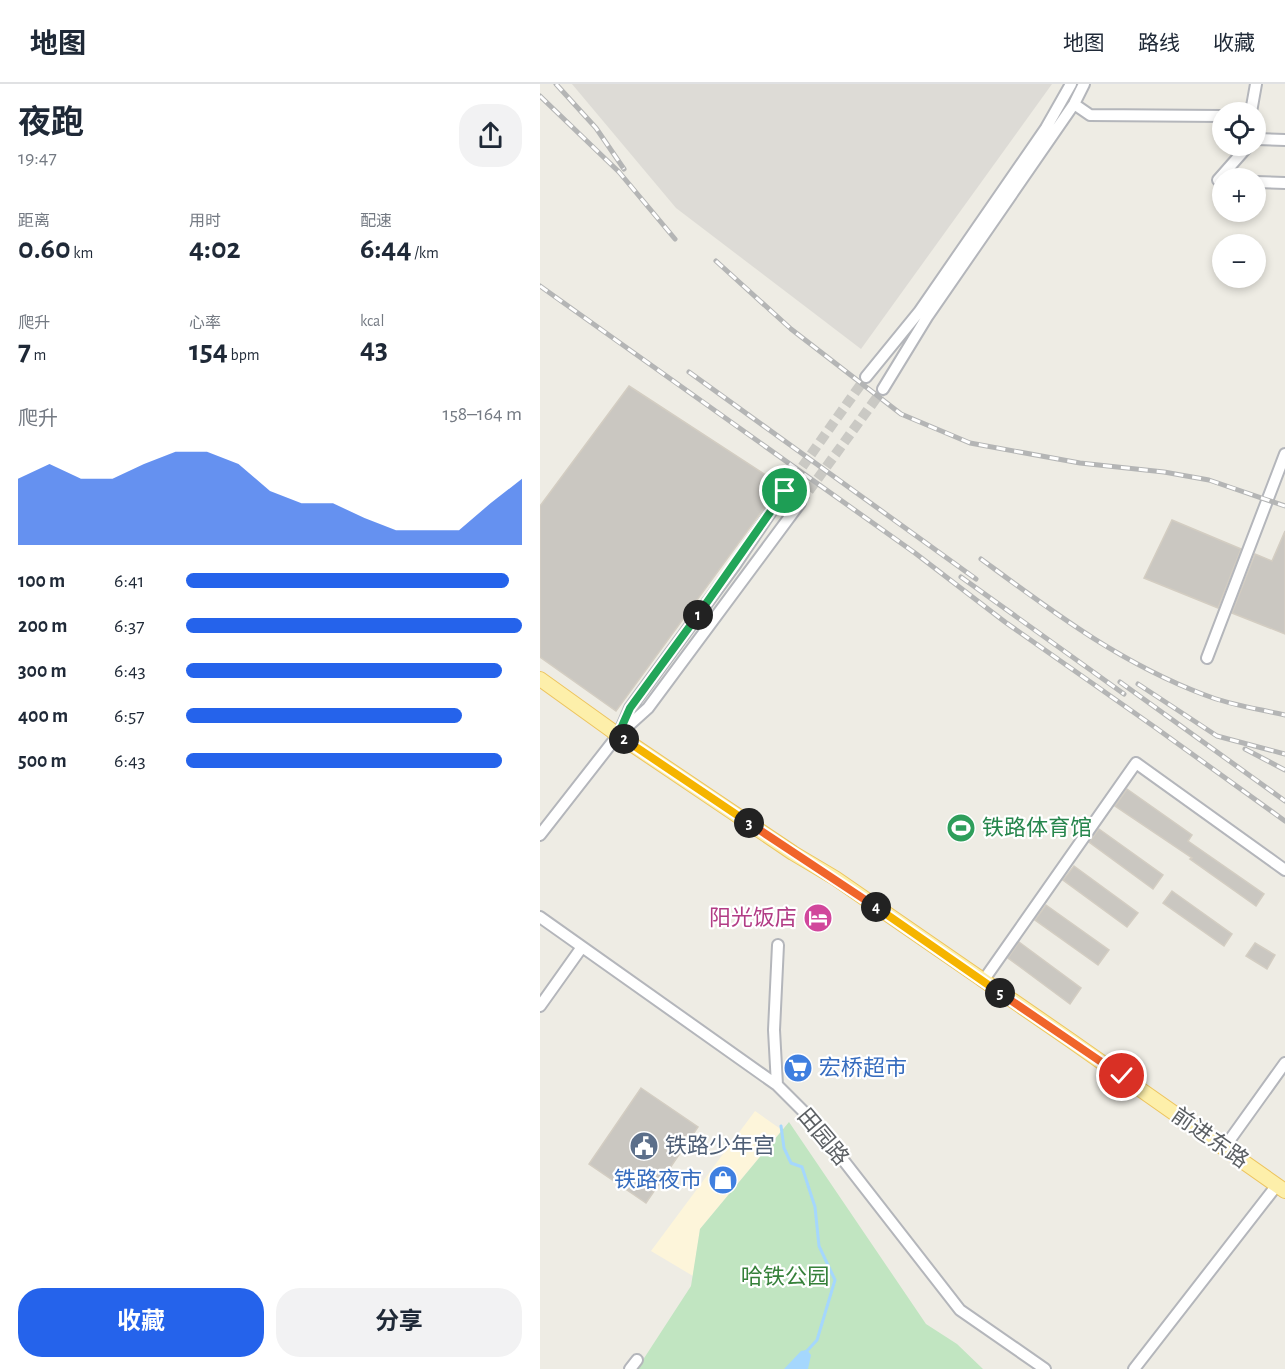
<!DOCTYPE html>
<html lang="zh">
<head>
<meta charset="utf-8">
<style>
  :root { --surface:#fff; --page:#f2f2f3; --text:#1f2937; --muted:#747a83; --line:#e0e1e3; --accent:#2563eb }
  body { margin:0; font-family:"Alegreya Sans","Noto Sans SC",sans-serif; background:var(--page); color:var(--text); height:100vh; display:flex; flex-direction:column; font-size:22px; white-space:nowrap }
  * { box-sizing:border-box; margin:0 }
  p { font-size:20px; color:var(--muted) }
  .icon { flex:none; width:33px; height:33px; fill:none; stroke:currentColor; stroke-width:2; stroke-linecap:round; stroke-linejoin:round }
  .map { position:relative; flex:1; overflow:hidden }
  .panel { display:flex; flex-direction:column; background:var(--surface); width:540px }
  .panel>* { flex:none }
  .fabs { position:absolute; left:672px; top:18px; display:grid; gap:12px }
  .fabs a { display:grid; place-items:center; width:54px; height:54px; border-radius:50%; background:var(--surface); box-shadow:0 3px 9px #0003; font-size:30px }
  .pin { position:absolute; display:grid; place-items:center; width:51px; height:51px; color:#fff; margin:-26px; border:3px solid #fff; border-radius:50%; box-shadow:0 2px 6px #0007 }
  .km { position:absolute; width:30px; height:30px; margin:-15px; border-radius:50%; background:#222; color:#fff; font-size:16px; line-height:30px; text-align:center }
  .round { display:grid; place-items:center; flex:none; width:63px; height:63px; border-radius:24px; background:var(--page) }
  .headline { display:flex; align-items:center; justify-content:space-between; height:102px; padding:0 18px }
  h1 { font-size:33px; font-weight:700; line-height:45px }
  .stats { display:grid; grid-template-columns:repeat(3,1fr); gap:9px; height:102px; padding:6px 18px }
  .stats div { display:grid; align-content:center }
  .stats b { font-size:30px; font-weight:700 }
  .stats small { font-size:16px; font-weight:400 }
  .stats p { font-size:16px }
  .chart { height:168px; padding:12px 18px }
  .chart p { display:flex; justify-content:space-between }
  .chart svg { width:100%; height:108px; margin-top:6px; fill:var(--accent); opacity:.7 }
  .primary-button { display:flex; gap:12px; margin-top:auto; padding:12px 18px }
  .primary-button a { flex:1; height:69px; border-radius:24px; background:var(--accent); color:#fff; font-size:24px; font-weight:700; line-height:69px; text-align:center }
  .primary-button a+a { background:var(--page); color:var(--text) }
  ul { padding:0 18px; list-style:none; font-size:20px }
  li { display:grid; grid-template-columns:96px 72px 1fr; align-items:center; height:45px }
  li i { height:15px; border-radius:8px; background:var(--accent) }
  header { display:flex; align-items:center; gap:36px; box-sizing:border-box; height:84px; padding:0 30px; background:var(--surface); border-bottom:2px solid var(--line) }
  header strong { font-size:28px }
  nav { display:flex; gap:33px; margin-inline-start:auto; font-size:21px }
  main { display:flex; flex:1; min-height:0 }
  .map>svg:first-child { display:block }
</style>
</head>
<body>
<header>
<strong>地图</strong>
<nav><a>地图</a><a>路线</a><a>收藏</a></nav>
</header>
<main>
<section class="panel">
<div class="headline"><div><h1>夜跑</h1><p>19:47</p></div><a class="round"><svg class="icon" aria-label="share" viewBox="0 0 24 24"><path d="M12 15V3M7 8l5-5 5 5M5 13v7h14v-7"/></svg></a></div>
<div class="stats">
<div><p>距离</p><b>0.60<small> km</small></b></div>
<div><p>用时</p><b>4:02</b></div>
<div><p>配速</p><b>6:44<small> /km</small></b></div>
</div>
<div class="stats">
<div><p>爬升</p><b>7<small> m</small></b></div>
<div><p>心率</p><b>154<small> bpm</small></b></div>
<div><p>kcal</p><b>43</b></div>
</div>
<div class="chart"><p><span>爬升</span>158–164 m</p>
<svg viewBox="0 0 160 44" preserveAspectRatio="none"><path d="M0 44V17L10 11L20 17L30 17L40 11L50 6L60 6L70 11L80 22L90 27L100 27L110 33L120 38L130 38L140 38L150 27L160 17V44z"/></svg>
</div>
<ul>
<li><b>100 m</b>6:41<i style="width:96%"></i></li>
<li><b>200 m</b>6:37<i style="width:100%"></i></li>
<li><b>300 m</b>6:43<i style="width:94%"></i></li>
<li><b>400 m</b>6:57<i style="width:82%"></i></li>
<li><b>500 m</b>6:43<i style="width:94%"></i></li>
</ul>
<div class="primary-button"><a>收藏</a><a>分享</a></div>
</section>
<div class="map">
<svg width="745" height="1285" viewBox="0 0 745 1285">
  <rect width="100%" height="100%" fill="#eeece4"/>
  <path fill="#fdf5da" d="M215 1027 242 1046 160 1145 153 1192 111 1167Z"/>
  <path fill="#dddbd6" d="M32 0H512L321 265 136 124Z"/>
  <path fill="#c1e5c1" d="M249 1038 386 1240 417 1260 443 1285H97L151 1202 160 1145Z"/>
  <path fill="#a5d7fd" d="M267 1266 271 1271 268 1285H244L261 1267Z"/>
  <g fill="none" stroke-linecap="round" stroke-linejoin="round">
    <path stroke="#a5d7fd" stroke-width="3" d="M241 1042 244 1064 251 1079 262 1083 275 1123 279 1162 295 1196 277 1256 266 1268"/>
  </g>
  <path fill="#cac7c1" stroke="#d3cdc2" stroke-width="1.5" d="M89 302 241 401 76 627 0 573V422Z
    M632 436 701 465 678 524 604 494Z
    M745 447V550L692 529 715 470 732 477Z
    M587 705 652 751 648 757 724 810 716 822 650 775 652 774 575 722Z
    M559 745 623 791 613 805 549 758Z
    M534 782 598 829 587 843 523 796Z
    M632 807 692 850 684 862 623 819Z
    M506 821 569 866 558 881 495 836Z
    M479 858 541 904 530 920 468 874Z
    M715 859 735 871 727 885 706 872Z
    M101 1004 158 1043 106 1119 49 1080Z"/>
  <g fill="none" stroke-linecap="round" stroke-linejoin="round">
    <path stroke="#cac9c4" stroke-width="10" stroke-dasharray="10 5" stroke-linecap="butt" d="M245 407 326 293
      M260 419 343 305"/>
    <g stroke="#b4b6bb" stroke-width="14">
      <path id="minor" d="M534 20 550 31 682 32
        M711 28 716 0
        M716 55 745 56
        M678 96 708 62
        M716 98 745 99
        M326 293 379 228 506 44 531 0
        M343 305 387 233 534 20 544 0
        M667 574 745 370
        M81 645 90 624 195 481 245 407
        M0 751 78 651 108 624 260 419
        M0 833 237 1001 272 1036 420 1226 505 1285
        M443 897 596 679 745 786
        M0 922 42 863
        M237 1001 234 946 238 861
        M684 1064 745 979
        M90 1285 97 1276
        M594 1285 737 1101"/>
    </g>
    <g stroke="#edc45e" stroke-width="16">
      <path id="major" d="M0 595 78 651 253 769 295 794 530 956 745 1107"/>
    </g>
    <use href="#minor" stroke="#fff" stroke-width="10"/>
    <use href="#major" stroke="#fdefaa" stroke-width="14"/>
    <g stroke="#b4b5b5" stroke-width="5">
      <path id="rail" d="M16 0 56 44 84 85
        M0 12 79 88 135 155
        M176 177 251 245 361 330 430 359 540 379 624 388 669 396 745 422
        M0 202 375 469 465 538 616 644 745 737
        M149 288 436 495
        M441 475C513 528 580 579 665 611 690 621 719 625 745 631
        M421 493 584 610
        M580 598 745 717
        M598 600 677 652 745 670
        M705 665 745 686"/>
    </g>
    <use href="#rail" stroke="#fff" stroke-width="3" stroke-dasharray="9" stroke-linecap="butt"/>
  </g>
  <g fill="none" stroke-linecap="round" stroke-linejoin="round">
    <g stroke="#fff" stroke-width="12">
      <path id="split-1" d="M158 531 245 407"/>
    </g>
    <g stroke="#fff" stroke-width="12">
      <path id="split-2" d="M84 655 78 651 90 624 158 531"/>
    </g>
    <g stroke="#fff" stroke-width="12">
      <path id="split-3" d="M84 655 209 739"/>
    </g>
    <g stroke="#fff" stroke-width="12">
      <path id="split-4" d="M209 739 336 823"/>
    </g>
    <g stroke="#fff" stroke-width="12">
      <path id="split-5" d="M336 823 460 909"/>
    </g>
    <g stroke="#fff" stroke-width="12">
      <path id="split-6" d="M460 909 582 992"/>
    </g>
    <use href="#split-1" stroke="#22a559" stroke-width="8"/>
    <use href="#split-2" stroke="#22a559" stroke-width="8"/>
    <use href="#split-3" stroke="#f5b400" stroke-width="8"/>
    <use href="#split-4" stroke="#f0652b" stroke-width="8"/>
    <use href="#split-5" stroke="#f5b400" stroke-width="8"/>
    <use href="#split-6" stroke="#f0652b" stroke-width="8"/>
  </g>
  <defs>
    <g id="stadium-disc" transform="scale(1.5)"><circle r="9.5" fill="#2e9e5b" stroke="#fff"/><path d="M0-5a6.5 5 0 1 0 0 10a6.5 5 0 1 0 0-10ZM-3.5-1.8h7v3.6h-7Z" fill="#fff"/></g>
    <g id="hotel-disc" transform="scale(1.5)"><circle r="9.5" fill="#d1479c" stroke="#fff"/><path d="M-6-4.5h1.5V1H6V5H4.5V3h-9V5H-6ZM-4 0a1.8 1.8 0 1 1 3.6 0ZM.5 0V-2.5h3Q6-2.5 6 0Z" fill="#fff"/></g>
    <g id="supermarket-disc" transform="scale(1.5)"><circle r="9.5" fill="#3f7fe0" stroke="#fff"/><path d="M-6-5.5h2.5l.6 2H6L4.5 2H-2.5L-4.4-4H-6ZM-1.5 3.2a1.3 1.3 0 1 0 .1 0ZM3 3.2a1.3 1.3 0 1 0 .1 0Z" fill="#fff"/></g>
    <g id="civic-disc" transform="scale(1.5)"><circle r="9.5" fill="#5c6f8a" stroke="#fff"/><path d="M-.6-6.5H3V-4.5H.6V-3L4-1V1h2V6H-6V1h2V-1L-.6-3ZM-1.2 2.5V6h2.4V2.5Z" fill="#fff"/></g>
    <g id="shop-disc" transform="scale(1.5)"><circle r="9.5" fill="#3f7fe0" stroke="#fff"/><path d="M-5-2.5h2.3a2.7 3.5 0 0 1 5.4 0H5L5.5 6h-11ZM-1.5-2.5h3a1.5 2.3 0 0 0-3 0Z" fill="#fff"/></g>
  </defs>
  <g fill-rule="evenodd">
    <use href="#stadium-disc" x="421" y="744"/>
    <use href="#hotel-disc" x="278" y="834"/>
    <use href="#supermarket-disc" x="258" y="984"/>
    <use href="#civic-disc" x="104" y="1062"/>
    <use href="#shop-disc" x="183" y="1096"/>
  </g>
  <g text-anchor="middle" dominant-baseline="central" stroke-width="4.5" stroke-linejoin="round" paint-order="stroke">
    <g font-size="22" fill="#27864d" stroke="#fff" text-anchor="start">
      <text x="442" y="744">铁路体育馆</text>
    </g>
    <g font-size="22" fill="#b23c85" stroke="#fff" text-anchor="end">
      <text x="257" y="834">阳光饭店</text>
    </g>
    <g font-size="22" fill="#366cbe" stroke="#fff" text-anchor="start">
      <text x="279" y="984">宏桥超市</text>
      <text x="162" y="1096" text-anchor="end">铁路夜市</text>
    </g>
    <g font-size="22" fill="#5c6064" stroke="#fff">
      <text transform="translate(283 1053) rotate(50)">田园路</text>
      <text transform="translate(670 1054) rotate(35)">前进东路</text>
    </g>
    <g font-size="22" fill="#4e5e75" stroke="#fff" text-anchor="start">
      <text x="125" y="1062">铁路少年宫</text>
    </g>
    <g font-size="22" fill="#36813a" stroke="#fff">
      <text x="245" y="1193">哈铁公园</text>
    </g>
  </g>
</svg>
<div class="fabs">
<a><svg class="icon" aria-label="locate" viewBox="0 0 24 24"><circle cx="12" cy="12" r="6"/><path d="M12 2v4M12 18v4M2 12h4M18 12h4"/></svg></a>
<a>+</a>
<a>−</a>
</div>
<div class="pin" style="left:245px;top:407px;background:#1e9e55"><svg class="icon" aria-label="arrive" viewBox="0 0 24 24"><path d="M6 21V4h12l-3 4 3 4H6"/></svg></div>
<div class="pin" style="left:582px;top:992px;background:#d93025"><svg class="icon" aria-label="check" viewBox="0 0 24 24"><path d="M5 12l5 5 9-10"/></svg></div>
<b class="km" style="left:158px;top:531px">1</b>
<b class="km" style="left:84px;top:655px">2</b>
<b class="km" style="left:209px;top:739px">3</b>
<b class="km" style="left:336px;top:823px">4</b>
<b class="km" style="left:460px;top:909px">5</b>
</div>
</main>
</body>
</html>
